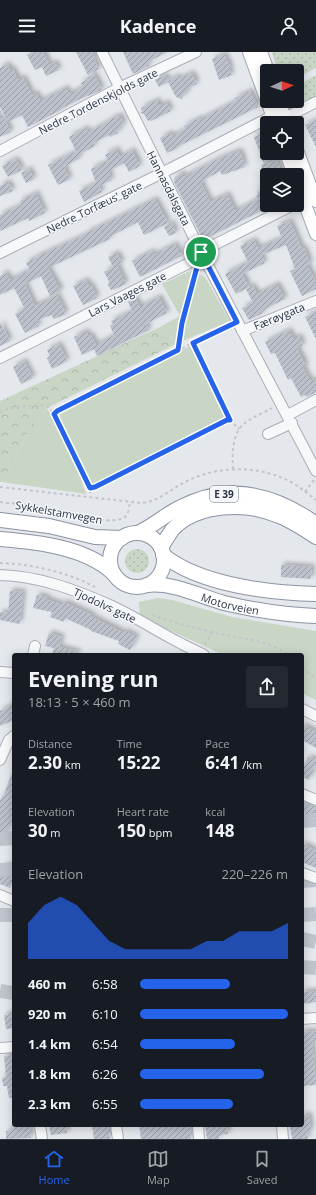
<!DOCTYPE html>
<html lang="en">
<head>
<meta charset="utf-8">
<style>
  :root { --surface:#171b24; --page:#242831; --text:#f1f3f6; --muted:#9ea1a6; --line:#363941; --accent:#2563eb }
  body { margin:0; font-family:"Open Sans",sans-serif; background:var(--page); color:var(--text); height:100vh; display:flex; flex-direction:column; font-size:15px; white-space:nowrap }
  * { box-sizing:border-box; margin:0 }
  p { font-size:13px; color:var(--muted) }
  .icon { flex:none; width:22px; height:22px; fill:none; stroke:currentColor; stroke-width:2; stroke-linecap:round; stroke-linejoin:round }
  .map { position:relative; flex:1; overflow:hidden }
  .sheet { position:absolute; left:12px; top:601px; width:292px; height:474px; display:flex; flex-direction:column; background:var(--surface); border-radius:4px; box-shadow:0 2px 10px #0003 }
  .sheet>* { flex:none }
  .needle { width:26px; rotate:87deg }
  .tools { position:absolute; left:260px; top:12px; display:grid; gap:8px }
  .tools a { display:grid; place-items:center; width:44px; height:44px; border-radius:4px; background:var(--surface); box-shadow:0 2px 10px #0003; font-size:20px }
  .pin { position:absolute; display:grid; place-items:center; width:34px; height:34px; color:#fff; margin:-17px; border:2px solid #fff; border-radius:50%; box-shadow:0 1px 4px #0007 }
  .round { display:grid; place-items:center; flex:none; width:42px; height:42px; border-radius:4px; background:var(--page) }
  .headline { display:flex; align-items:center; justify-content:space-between; height:68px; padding:0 16px }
  h1 { font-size:22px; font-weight:700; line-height:30px }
  .figures { display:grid; grid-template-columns:repeat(3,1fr); gap:6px; height:68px; padding:4px 16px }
  .figures div { display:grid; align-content:center }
  .figures b { font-size:17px; font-weight:700 }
  .figures small { font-size:11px; font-weight:400 }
  .figures p { font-size:11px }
  .chart { height:112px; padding:8px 16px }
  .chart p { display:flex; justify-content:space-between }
  .chart svg { width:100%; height:72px; margin-top:4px; fill:var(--accent); opacity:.7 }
  ul { padding:0 16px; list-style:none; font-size:13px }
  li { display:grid; grid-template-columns:64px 48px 1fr; align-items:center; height:30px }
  li i { height:10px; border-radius:5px; background:var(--accent) }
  header { display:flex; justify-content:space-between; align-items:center; height:52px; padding:0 16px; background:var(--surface); font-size:18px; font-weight:700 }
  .tabs { display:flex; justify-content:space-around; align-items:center; height:56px; border-top:1px solid var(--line); background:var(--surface); font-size:11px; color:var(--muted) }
  .tabs a { display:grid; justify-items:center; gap:2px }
  .tabs .active { color:var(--accent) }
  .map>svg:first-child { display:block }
</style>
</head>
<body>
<header><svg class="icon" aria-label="menu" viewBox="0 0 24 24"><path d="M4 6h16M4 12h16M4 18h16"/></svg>Kadence<svg class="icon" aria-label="person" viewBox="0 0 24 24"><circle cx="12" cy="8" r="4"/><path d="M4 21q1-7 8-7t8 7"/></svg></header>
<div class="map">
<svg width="316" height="1087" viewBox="0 0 316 1087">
  <defs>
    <pattern id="grass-dots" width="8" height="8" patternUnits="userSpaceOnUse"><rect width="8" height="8" fill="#c9d6c5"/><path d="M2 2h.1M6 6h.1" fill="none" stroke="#adb8ab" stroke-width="1.8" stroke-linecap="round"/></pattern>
    <pattern id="forest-crowns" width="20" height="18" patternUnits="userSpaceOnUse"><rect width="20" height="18" fill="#c9d6c5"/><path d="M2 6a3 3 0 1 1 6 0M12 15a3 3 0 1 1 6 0" fill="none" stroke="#adb8ab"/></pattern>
    <pattern id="building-hatch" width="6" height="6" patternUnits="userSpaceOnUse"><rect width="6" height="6" fill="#bbc0ca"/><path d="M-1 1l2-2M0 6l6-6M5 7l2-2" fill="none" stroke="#989da6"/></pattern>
    <filter id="shadow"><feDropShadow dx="3" dy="-3" stdDeviation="2" flood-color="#0004"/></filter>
  </defs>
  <rect width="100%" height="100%" fill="#e4e7ec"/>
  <path fill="url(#grass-dots)" d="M272 0H316V16L297 26V19H278Z
    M316 23V45L301 52 299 50 295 52 290 49H297V34Z
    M125 509a12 12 0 1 1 24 0a12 12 0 1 1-24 0Z"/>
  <path fill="url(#forest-crowns)" d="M160 275 178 291 47 356 26 384 2 430H0V349Z"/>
  <path fill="#c9d6c5" d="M192 218 205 225 230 269 178 291 160 275 180 264 162 232Z
    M190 294 226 364 93 433 59 363Z
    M47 356 81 421 79 422 86 442 2 430 26 384Z
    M158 546 172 548 232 565 316 579V648L302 641V603H224L140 565 139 550Z"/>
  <path fill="url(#building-hatch)" filter="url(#shadow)" d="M32 0H43L50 13 55 10 59 18 46 24 42 15 35 18 27 3Z
    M76 0H92L96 7 94 8 99 17 88 23Z
    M123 0H167L148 10 149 14 133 22Z
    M224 2 231 16 229 17 232 23 219 28 212 7Z
    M8 12 10 18 13 17 18 28 23 25 32 43 36 41 40 49 66 36 69 42 83 35 81 31 88 27 87 26 94 22 102 38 80 47 61 57V58L28 75 22 63 8 70 0 55V16Z
    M192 21 197 32 187 37 188 40 183 43 182 47 176 45 168 30 159 35 155 28 165 23 168 29 177 24 178 27Z
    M250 39 258 55 177 95 178 96 167 101 160 86 170 81 172 84 185 77 184 74 199 66V68L237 48 235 46Z
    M157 48 160 54 166 50 171 59 151 69 150 68 148 69 144 62 140 61 142 59 141 56Z
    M0 58 11 80 0 85Z
    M117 64H120L124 72 121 73 122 76 117 79 118 81 110 85 109 83 93 91 95 94 78 103 69 85 86 76 88 81Z
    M316 68V95L305 73Z
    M267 80V111L277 109 282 121 277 123H265L261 113 264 112 254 85Z
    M116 97 120 105 132 98 140 114 129 120 124 111 109 119 110 121 109 122 112 128 99 134 102 140 84 150 79 139 96 131 91 117 108 109 105 103Z
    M77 99 80 106 64 115 70 127 58 133 48 113Z
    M238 99 241 101 245 115 222 123 220 119 202 129 203 130 201 131 210 150 227 142 235 159 258 147 256 144 258 143 257 140 267 135V156L203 188 174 130 175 125 182 121 183 125 187 123 220 106Z
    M16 107 22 118 8 125 2 114Z
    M29 117 34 127 26 131 21 121Z
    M8 130 13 139 0 144V134Z
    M36 141 45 161 29 169 28 166 0 179V163L21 153 20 149Z
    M155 147 168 171 144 183 138 170 109 185 110 187 48 216 61 239 50 244 41 224 25 232 35 254 57 243 66 262 54 267 51 263 36 269 39 274 25 281 15 262 25 257 14 236 0 243V224L6 221 10 228 30 218 26 211 38 204 87 182 86 181Z
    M290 169 302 197 304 196 310 211 307 213 316 230V237L302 244 290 219 295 217 286 193 261 203 265 211 242 222 249 235 236 242 225 222 248 210 240 194 254 188 258 196 282 186 277 174Z
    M172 171 176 181 169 184 164 175Z
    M175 192 181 204 140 225 132 209 152 199 153 203Z
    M117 201 122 211 113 215 108 205Z
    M117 213 126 232 113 238V237L111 238 108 233 109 229 104 220Z
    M86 228 89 234 91 233 97 246 83 253 73 234Z
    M277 232 285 247 267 256 262 260 263 261 249 268 242 256 253 251 246 237 253 234 257 242Z
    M159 245 167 261 146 272 149 278 97 304 94 297 82 303 74 285 86 279 88 284 91 283 96 293 114 283 110 274 113 272 111 269 132 259 128 250 135 246 140 255Z
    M316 260V287L305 265Z
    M0 270 10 289 0 294Z
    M289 278 293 287 299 284 303 294 297 296 306 314 303 315 310 329 314 327 316 332V340L307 345 305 343 301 345 291 326 288 328 275 301 271 302 265 290Z
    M59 292 67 309 52 317 47 306 50 304 47 298Z
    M24 309 33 326 21 332 13 315Z
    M281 513 312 515 311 527 281 525Z
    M10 539 23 540 20 572 0 568V560L8 561Z
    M37 543 47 545 46 547 63 553 64 550 92 563V565L124 581 125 579 137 585 130 598 118 592 119 589 91 579V578L65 566 64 570 50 565 52 560 33 556Z
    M49 581 62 585 59 595 78 600V603H52L54 596 45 594Z
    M14 652V668L0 674V659Z
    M302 673 316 680V696L302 688Z
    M308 705 316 708V712L309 728 302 725V712L305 714Z
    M13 718 14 761 0 795V749L2 744 3 745Z
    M302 750 316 755V774L302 769Z
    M302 792 316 798V816L302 810Z
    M5 813 14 816V826L10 836 0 832V823Z
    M316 939V950L302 952V940Z
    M14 962V976L6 977 4 963Z
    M316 979V989H312L316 1033 302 1034V980Z
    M14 1003V1045L9 1046 7 1034H3L2 1026 6 1025 4 1004Z
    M309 1063 311 1079 307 1080 308 1087H292L290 1073H302V1064Z
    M12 1073H30L31 1086 6 1087V1079L13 1078Z
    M49 1073H66L67 1081 51 1083Z
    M92 1073H108L110 1087H94Z
    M139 1073H190L191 1087H141Z
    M205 1073H227L228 1082 219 1083V1087H207Z"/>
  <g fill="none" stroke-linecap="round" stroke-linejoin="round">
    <path stroke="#bfc3cb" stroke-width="14" stroke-dasharray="14 7" stroke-linecap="butt" d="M302 769 316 768
      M0 787 14 786
      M0 818 14 817
      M302 829 316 828
      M0 863H14
      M302 863 316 862
      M302 887 316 890
      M302 915 316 916
      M0 939 14 941"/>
    <g stroke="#a9aeb7" stroke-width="12">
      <path id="minor" d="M102 0 201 200 316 419
        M285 66 316 50
        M0 99 119 36 196 0
        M0 201 162 121 272 64
        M242 279 316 249
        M0 306 191 210 201 200 214 193 293 153
        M288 363 316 348
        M268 382 292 371
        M0 523C39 524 76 538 112 554 136 565 158 580 182 592 189 596 197 599 204 603
        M33 603 35 594
        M0 620 14 621
        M302 657 316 664
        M0 708 9 688 14 684
        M302 742 316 748
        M302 821 316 826
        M0 843 14 849
        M302 967 316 966
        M0 996 14 995
        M40 1073 42 1087
        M116 1073 118 1087
        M198 1073 199 1087
        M282 1073 283 1087"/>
    </g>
    <g stroke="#a3abb8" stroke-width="14">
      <path id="major" d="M249 0 275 71
        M261 0 268 19
        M279 49 287 71
        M297 98 316 149
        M286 101 294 123
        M297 131 316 182"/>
    </g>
    <g stroke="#8b94a3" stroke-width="16">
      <g id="highway">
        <path d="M0 468 49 474 95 485 122 486"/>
        <path d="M138 481C153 474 165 463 179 456 228 430 273 441 316 472"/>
        <circle cx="137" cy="508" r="27"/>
        <path d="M0 487C37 490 85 495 113 521"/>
        <path d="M161 496C164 490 168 484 172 478 197 451 247 450 279 464 292 469 304 477 316 485"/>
        <path d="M163 503C200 533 270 541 316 542"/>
        <path id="s1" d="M147 533C173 530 199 544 224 551 254 558 286 563 316 564"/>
      </g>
    </g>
    <path stroke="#c2c5cb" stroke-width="2" stroke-dasharray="3 3" stroke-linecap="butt" d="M230 273 193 291 230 368 239 377
      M177 301 182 271 196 219
      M0 361 9 356 45 353 50 356 90 436V445
      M54 362 57 359 193 291
      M233 417C232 403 232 380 245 371 253 365 263 361 272 356
      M0 435 141 451C158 450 171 437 185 430 218 413 259 413 291 430 300 435 308 442 316 448
      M90 436 95 435 227 368H230
      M305 440 314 428
      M0 450C17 452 33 453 50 456 67 459 108 474 123 466 129 463 129 456 130 450
      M0 511C32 512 67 520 95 535
      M152 563C175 571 198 577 221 582 244 587 268 588 288 603
      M205 593 212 580
      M302 616 316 626"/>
    <use href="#minor" stroke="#f7f8fa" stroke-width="10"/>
    <use href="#major" stroke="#fff" stroke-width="12"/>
    <use href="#highway" stroke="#fff" stroke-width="14"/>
  </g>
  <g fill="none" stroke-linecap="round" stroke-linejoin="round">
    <g stroke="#fff" stroke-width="8">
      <path id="route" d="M201 200 237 270 193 291 230 368H227L95 435 90 436 54 362 57 359 178 298 182 271Z"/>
    </g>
    <use href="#route" stroke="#2563eb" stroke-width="5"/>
  </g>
  <g text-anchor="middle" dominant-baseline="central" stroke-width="3" stroke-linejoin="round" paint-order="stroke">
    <rect fill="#f4f6f9" stroke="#676e7b" stroke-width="1" x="210" y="434" width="28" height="16" rx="3"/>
    <g font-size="10" font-weight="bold" fill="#2b3445">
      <text x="224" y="442">E 39</text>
    </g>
    <g font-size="11" fill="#2b3445" stroke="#f4f6f9">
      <text transform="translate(98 49) rotate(-27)">Nedre Tordenskjolds gate</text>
      <text transform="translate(169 136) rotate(63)">Hannasdalsgata</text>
      <text transform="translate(94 155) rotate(-26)">Nedre Torfæus' gate</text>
      <text transform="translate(127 242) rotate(-27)">Lars Vaages gate</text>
      <text transform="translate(279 264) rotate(-22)">Færøygata</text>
      <text transform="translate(59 460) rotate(10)">Sykkelstamvegen</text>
      <text stroke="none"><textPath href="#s1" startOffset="86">Motorveien</textPath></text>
      <text transform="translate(105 553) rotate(25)">Tjodolvs gate</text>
    </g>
  </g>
</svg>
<div class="tools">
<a><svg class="needle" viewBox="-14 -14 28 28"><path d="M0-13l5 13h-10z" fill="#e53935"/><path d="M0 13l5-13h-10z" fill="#9ea1a6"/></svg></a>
<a><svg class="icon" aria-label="locate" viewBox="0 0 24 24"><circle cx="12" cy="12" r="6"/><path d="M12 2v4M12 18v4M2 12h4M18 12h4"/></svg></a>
<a><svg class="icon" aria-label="layers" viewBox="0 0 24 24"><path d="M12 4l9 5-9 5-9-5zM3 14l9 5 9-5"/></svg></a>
</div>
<div class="pin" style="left:201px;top:200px;background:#1e9e55"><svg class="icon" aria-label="arrive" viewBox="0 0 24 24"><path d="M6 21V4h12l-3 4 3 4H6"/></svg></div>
<section class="sheet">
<div class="headline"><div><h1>Evening run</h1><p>18:13 · 5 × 460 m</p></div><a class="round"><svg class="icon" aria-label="share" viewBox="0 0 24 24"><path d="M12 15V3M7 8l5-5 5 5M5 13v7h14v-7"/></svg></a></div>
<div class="figures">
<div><p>Distance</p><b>2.30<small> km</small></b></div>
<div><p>Time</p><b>15:22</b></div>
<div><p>Pace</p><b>6:41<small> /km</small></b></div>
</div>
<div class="figures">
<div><p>Elevation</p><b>30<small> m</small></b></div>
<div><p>Heart rate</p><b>150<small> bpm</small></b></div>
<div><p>kcal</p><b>148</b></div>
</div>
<div class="chart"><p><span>Elevation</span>220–226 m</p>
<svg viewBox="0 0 160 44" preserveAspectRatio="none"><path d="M0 44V22L10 11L20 6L30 11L40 22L50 33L60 38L70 38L80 38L90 38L100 38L110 33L120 33L130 27L140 27L150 27L160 22V44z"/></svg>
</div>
<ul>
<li><b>460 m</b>6:58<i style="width:61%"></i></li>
<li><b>920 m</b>6:10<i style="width:100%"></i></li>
<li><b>1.4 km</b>6:54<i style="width:64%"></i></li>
<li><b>1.8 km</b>6:26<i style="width:84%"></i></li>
<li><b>2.3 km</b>6:55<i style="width:63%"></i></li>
</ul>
</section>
</div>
<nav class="tabs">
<a class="active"><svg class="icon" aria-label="home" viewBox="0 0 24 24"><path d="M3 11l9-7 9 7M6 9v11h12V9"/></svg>Home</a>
<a><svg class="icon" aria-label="map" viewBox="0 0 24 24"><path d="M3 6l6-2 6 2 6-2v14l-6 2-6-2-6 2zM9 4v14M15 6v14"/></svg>Map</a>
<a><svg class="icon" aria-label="saved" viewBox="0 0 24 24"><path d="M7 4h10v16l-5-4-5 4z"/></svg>Saved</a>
</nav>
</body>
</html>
